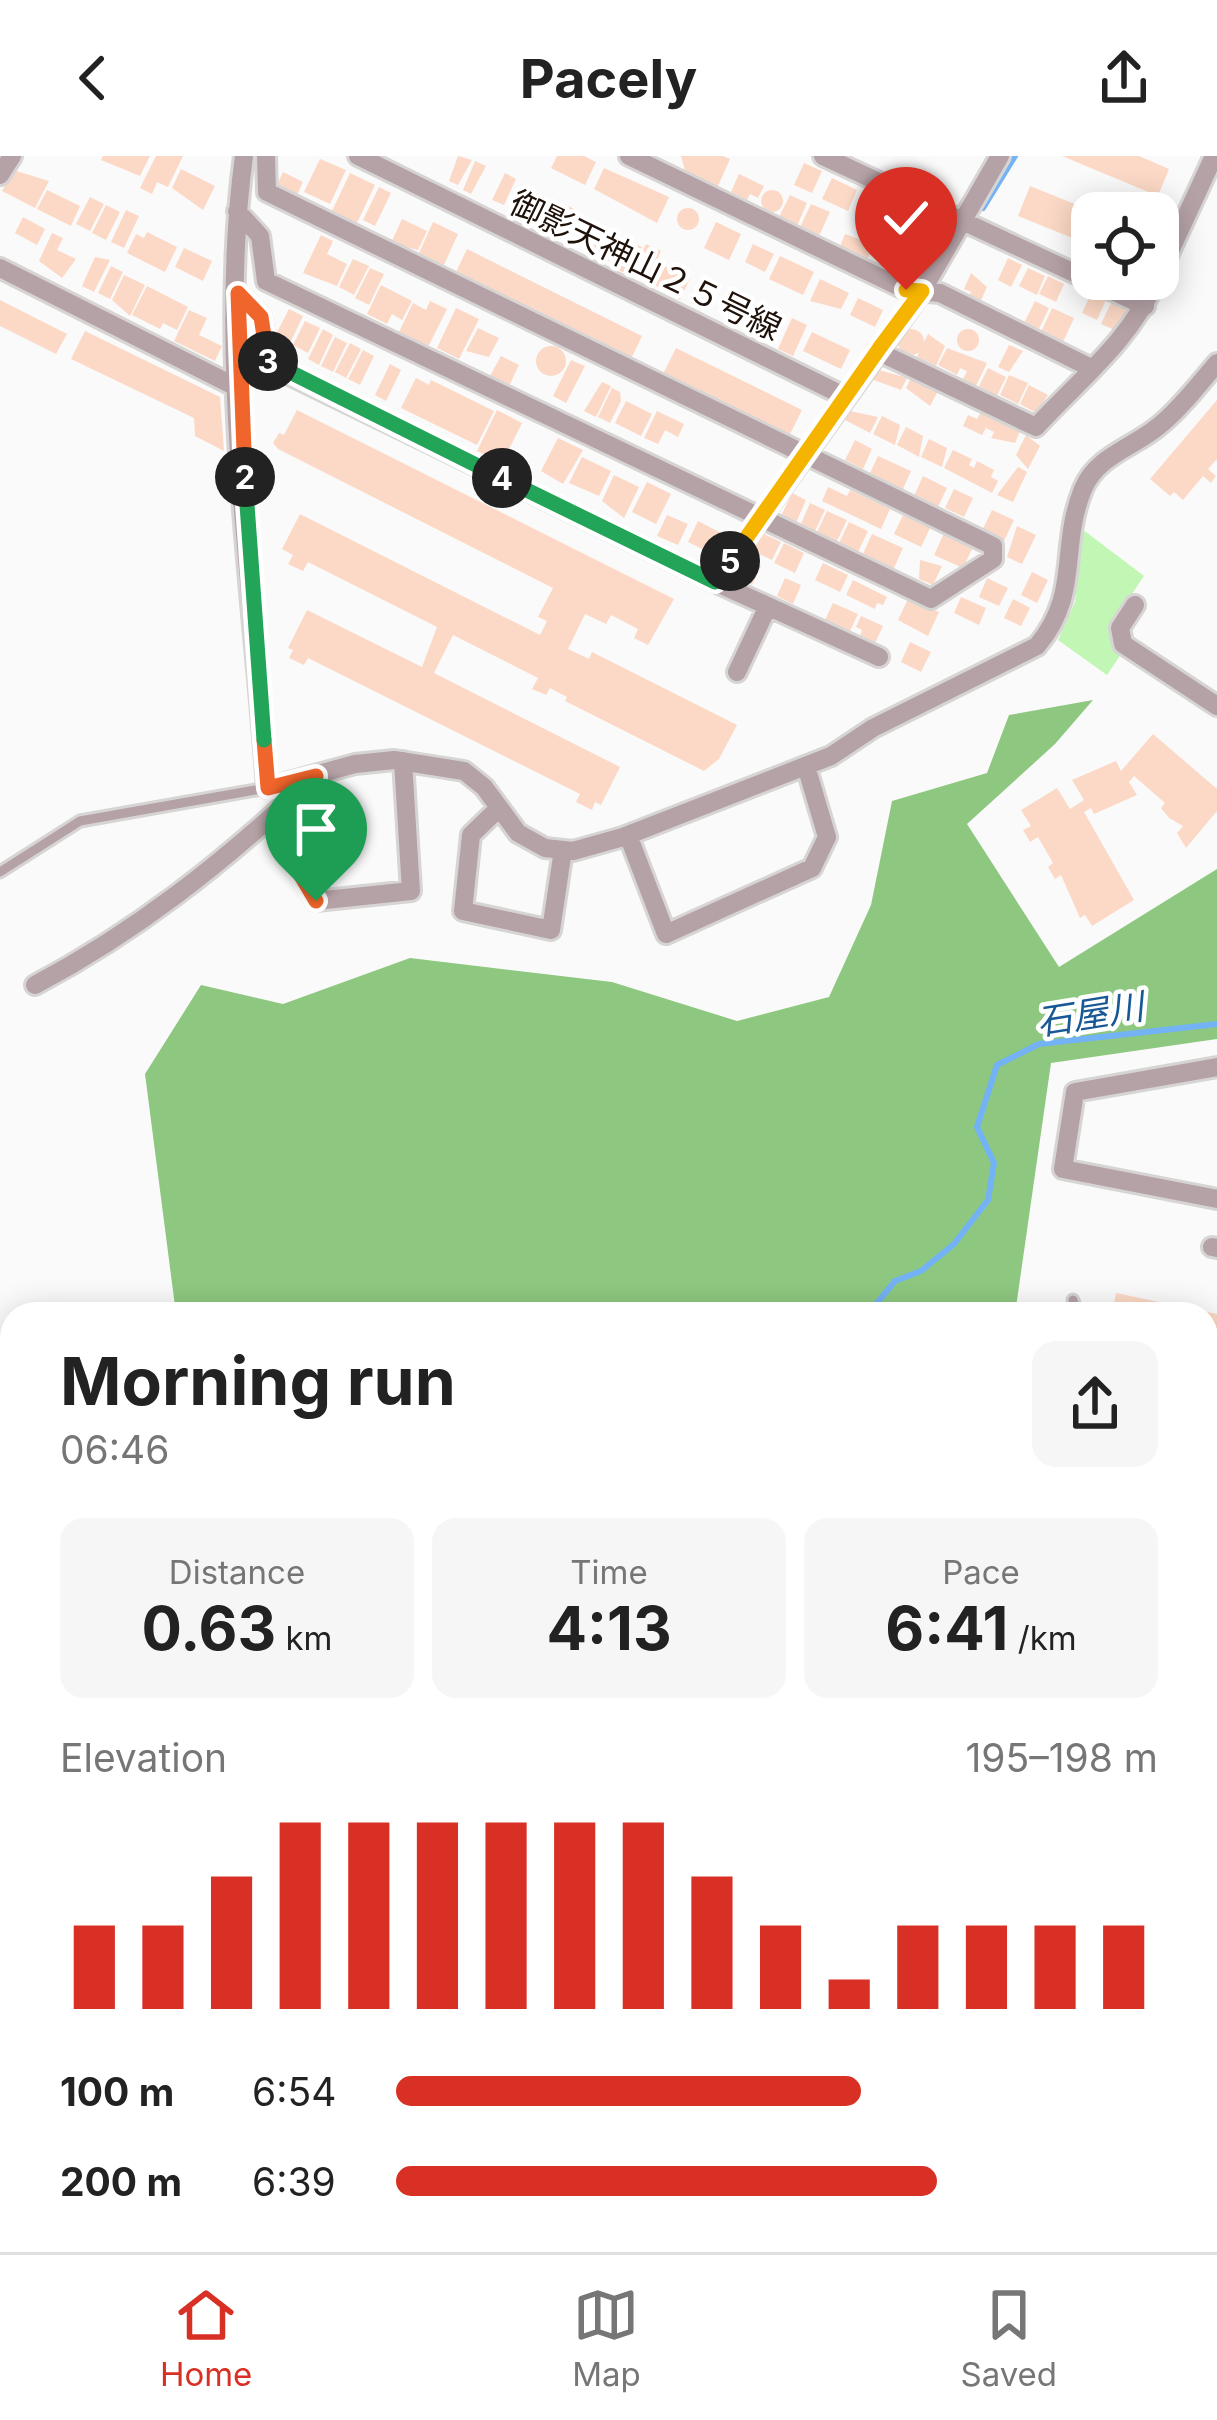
<!DOCTYPE html>
<html lang="en">
<head>
<meta charset="utf-8">
<style>
  :root { --surface:#fff; --page:#f6f6f6; --text:#222; --muted:#767676; --line:#e0e0e0; --accent:#d93025 }
  body { margin:0; font-family:Inter,"Noto Sans JP",sans-serif; background:var(--page); color:var(--text); height:100vh; display:flex; flex-direction:column; font-size:45px; white-space:nowrap }
  * { box-sizing:border-box; margin:0 }
  p { font-size:39px; color:var(--muted) }
  .icon { flex:none; width:66px; height:66px; fill:none; stroke:currentColor; stroke-width:2; stroke-linecap:round; stroke-linejoin:round }
  .map { position:relative; flex:1; overflow:hidden }
  .side { position:absolute; left:0px; top:1146px; width:1218px; height:951px; display:flex; flex-direction:column; background:var(--surface); border-radius:36px 36px 0 0; box-shadow:0 6px 30px #0003 }
  .side>* { flex:none }
  .buttons { position:absolute; left:1071px; top:36px; display:grid; gap:24px }
  .buttons a { display:grid; place-items:center; width:108px; height:108px; border-radius:24px; background:var(--surface); box-shadow:0 6px 30px #0003; font-size:60px }
  .pin { position:absolute; display:grid; place-items:center; width:102px; height:102px; color:#fff; margin:-123px -51px; border-radius:50% 50% 50% 0; rotate:-45deg; box-shadow:0 0 12px #0007 }
  .pin .icon { rotate:45deg }
  .km { position:absolute; width:60px; height:60px; margin:-30px; border-radius:50%; background:#222; color:#fff; font-size:33px; line-height:60px; text-align:center }
  .round { display:grid; place-items:center; flex:none; width:126px; height:126px; border-radius:24px; background:var(--page) }
  .overview { display:flex; align-items:center; justify-content:space-between; height:204px; padding:0 60px }
  h1 { font-size:66px; font-weight:700; line-height:90px }
  .figures { display:grid; grid-template-columns:repeat(3,1fr); gap:18px; height:204px; padding:12px 60px }
  .figures div { display:grid; align-content:center; border-radius:24px; background:var(--page); text-align:center }
  .figures b { font-size:60px; font-weight:700 }
  .figures small { font-size:33px; font-weight:400 }
  .figures p { font-size:33px }
  .chart { height:336px; padding:24px 60px }
  .chart p { display:flex; justify-content:space-between }
  .chart svg { width:100%; height:216px; margin-top:12px; stroke:var(--accent); stroke-width:6 }
  ul { padding:0 60px; list-style:none; font-size:39px }
  li { display:grid; grid-template-columns:192px 144px 1fr; align-items:center; height:90px }
  li i { height:30px; border-radius:15px; background:var(--accent) }
  header { display:flex; justify-content:space-between; align-items:center; height:156px; padding:0 60px; background:var(--surface); font-size:54px; font-weight:700 }
  .tabs { display:flex; justify-content:space-around; align-items:center; height:168px; border-top:3px solid var(--line); background:var(--surface); font-size:33px; color:var(--muted) }
  .tabs a { display:grid; justify-items:center; gap:6px }
  .tabs .active { color:var(--accent) }
  .map>svg:first-child { display:block }
</style>
</head>
<body>
<header><svg class="icon" aria-label="back" viewBox="0 0 24 24"><path d="M15 5l-7 7 7 7"/></svg>Pacely<svg class="icon" aria-label="share" viewBox="0 0 24 24"><path d="M12 15V3M7 8l5-5 5 5M5 13v7h14v-7"/></svg></header>
<div class="map">
<svg width="1217" height="2096" viewBox="0 0 1217 2096">
  <rect width="100%" height="100%" fill="#fafafa"/>
  <path fill="#c1f6b5" d="M1082 373 1144 420 1111 469 1113 492 1121 498 1107 519 1058 484 1075 446Z"/>
  <path fill="#8ec880" d="M1093 544 1055 588 967 668 1059 811 1217 713V883L1051 907 1015 1158H176L145 918 201 829 283 848 410 802 612 826 737 865 829 841 871 749 892 645 987 617 1009 559Z
    M0 1264 12 1272V2085H622L619 2096H0Z"/>
  <g fill="none" stroke-linecap="round" stroke-linejoin="round">
    <path stroke="#73b2f4" stroke-width="6" d="M983 52 1015 0
      M868 1158 895 1125 921 1115 954 1088 988 1044 994 1007 977 971 997 909 1039 888 1217 868
      M762 2096 764 2085"/>
  </g>
  <path fill="#fcd9c6" d="M103 0H150L140 20 101 4Z
    M156 0H183L168 31 157 26 152 38 140 32Z
    M458 0 472 4 458 29 449 25Z
    M557 0H584L596 6 585 29 551 12Z
    M681 0H723L730 3 718 30 685 15Z
    M1062 0H1139L1169 13 1158 40Z
    M320 3 346 14 330 48 304 36Z
    M475 5 486 10 471 38 463 34Z
    M804 7 822 15 812 37 794 29Z
    M604 12 669 41 657 67 594 33Z
    M181 13 215 30 203 54 172 32Z
    M13 14 49 25 35 52 2 35Z
    M283 16 303 26 296 41 276 31Z
    M350 17 375 29 357 67 332 55Z
    M505 17 516 23 504 49 492 44Z
    M739 18 764 30 758 42 750 38 747 44 731 36Z
    M832 22 857 34 848 55 822 43Z
    M1030 30 1092 55V90L1018 60Z
    M379 31 391 37 375 70 363 64Z
    M761 45a11 11 0 1 1 22 0a11 11 0 1 1-22 0Z
    M47 34 80 50 71 70 37 53Z
    M533 35 546 41 534 66 521 60Z
    M790 39 807 47 797 70 779 61Z
    M90 41 104 48 90 75 76 68Z
    M869 42 895 54 885 76 859 64Z
    M564 48 577 54 565 79 552 73Z
    M811 48 830 56 819 80 800 71Z
    M106 49 120 56 106 84 92 77Z
    M677 63a11 11 0 1 1 22 0a11 11 0 1 1-22 0Z
    M126 54 139 60 124 92 111 86Z
    M23 61 45 73 37 89 15 77Z
    M402 63 427 75 418 94 391 87Z
    M907 78a14 14 0 1 1 28 0a14 14 0 1 1-28 0Z
    M433 66 458 78 444 109 419 97Z
    M716 66 741 78 729 104 704 92Z
    M599 74 619 84 609 105 589 95Z
    M147 76 177 91 165 116 127 97 136 78 144 82Z
    M52 77 63 82 57 94 76 103 62 122 39 105Z
    M845 78 874 89 867 104 839 93Z
    M321 79 333 85 327 98 347 108 337 130 303 117Z
    M625 83 642 91 629 119 618 114 622 107 615 104Z
    M646 88 661 95 646 127 638 123 643 113 636 109Z
    M753 88 774 98 765 116 745 106Z
    M184 92 212 105 203 125 175 111Z
    M467 93 642 180 630 205 455 118Z
    M888 95 918 109 909 127 879 113Z
    M780 100 814 116 803 139 769 123Z
    M95 101 110 104 94 136 82 130Z
    M1008 102 1022 109 1011 131 998 124Z
    M353 103 369 110 354 139 339 131Z
    M660 108 690 122 680 144 651 127Z
    M111 110 123 116 110 143 98 137Z
    M370 112 384 118 369 149 355 142Z
    M1028 112 1045 120 1037 139 1019 130Z
    M971 117 987 131 979 149 968 144 971 136 964 133Z
    M124 119 145 129 130 160 112 144Z
    M1048 120 1064 128 1056 146 1039 138Z
    M820 123 849 137 841 153 810 145Z
    M381 129 412 145 402 164 392 158 387 168 367 158Z
    M147 130 188 151 177 174 163 167 160 173 132 159Z
    M1091 137 1106 144 1097 164 1082 157Z
    M738 139 771 155 761 176 728 161Z
    M858 142 883 154 875 171 850 159Z
    M0 144 67 178 56 198 0 170Z
    M430 145 447 153 427 193 398 178 413 147 426 154Z
    M1035 145 1049 152 1038 175 1023 169Z
    M1111 147 1127 155 1117 175 1101 168Z
    M456 152 479 163 459 203 437 192Z
    M1052 152 1074 162 1063 186 1041 176Z
    M289 153 303 160 291 185 276 178Z
    M189 154 207 162 199 179 222 190 215 205 174 185Z
    M792 162 807 169 793 200 778 193Z
    M305 165 320 172 308 197 293 189Z
    M478 172 499 182 489 201 466 195Z
    M957 184a11 11 0 1 1 22 0a11 11 0 1 1-22 0Z
    M323 173 333 179 319 209 308 203Z
    M898 186a13 13 0 1 1 26 0a13 13 0 1 1-26 0Z
    M85 175 220 241 224 295 195 280 194 262 71 203Z
    M812 176 850 194 841 213 803 195Z
    M928 178 945 190 936 210 917 201Z
    M335 181 347 187 333 216 321 210Z
    M350 187 361 193 346 222 335 216Z
    M1009 189 1023 195 1009 216 998 211Z
    M536 205a15 15 0 1 1 30 0a15 15 0 1 1-30 0Z
    M676 192 802 254 786 286 660 224Z
    M947 192 987 207 974 234 961 227 967 215 960 212 957 219 938 209Z
    M363 194 374 200 360 229 348 223Z
    M501 200 519 209 509 230 490 220Z
    M571 204 585 210 566 247 553 240Z
    M390 208 401 214 386 245 375 239Z
    M988 212 1006 221 997 240 979 230Z
    M876 213 907 222 901 234 871 223Z
    M1009 219 1028 227 1018 248 1000 239Z
    M416 222 429 229 431 224 494 255 477 289 401 252Z
    M911 222 938 235 930 250 906 232Z
    M602 226 611 230 596 261 584 255Z
    M1029 229 1048 239 1036 257 1020 248Z
    M612 232 620 236 621 245 610 267 598 261Z
    M1217 244V303L1208 313 1216 320 1211 327 1203 320 1183 344 1174 336 1170 340 1150 323Z
    M626 245 652 258 641 280 615 267Z
    M297 254 674 443 648 489 634 482 638 473 611 459 606 468 585 458 568 493 589 503 592 496 737 569 719 603 704 615 565 545 567 541 550 532 546 539 532 533 538 522 453 479 434 517 620 611 601 649 595 646 592 654 576 646 580 638 308 502 304 509 289 502 293 494 288 492 307 454 422 511 437 471 308 406 303 415 288 408 293 399 282 393 300 358 540 479 547 465 538 461 553 432 278 293 273 287 279 277 284 279Z
    M497 254 522 267 502 307 477 295Z
    M657 255 684 268 678 281 665 274 658 288 644 282Z
    M850 255 878 261 870 277 843 263Z
    M981 256 1020 275 1015 287 991 282 994 276 986 272 982 279 963 270 968 259 977 263Z
    M882 260 900 269 895 289 873 278Z
    M906 271 923 280 919 301 897 289Z
    M1026 279 1040 290 1028 313 1016 299Z
    M558 282 583 294 563 328 541 315Z
    M929 283 947 292 942 311 921 301Z
    M855 284 872 293 863 313 845 304Z
    M953 294 972 303 969 309 974 312 977 305 994 314 991 321 998 325 992 337 944 312Z
    M878 300 911 315 902 335 869 319Z
    M582 301 611 315 599 340 569 327Z
    M1018 311 1027 316 1013 346 997 339Z
    M614 319 639 331 624 362 602 345Z
    M923 320 947 332 937 353 913 342Z
    M647 326 671 338 656 368 632 356Z
    M828 331 847 340 850 334 890 353 881 373 822 345Z
    M954 333 973 342 964 361 945 352Z
    M792 337 806 344 796 367 781 360Z
    M810 347 825 354 814 377 800 370Z
    M992 354 1014 364 1003 387 981 377Z
    M827 355 847 364 836 387 816 378Z
    M905 355 932 368 921 391 894 378Z
    M667 359 688 368 678 389 657 380Z
    M698 365 727 380 716 400 688 386Z
    M849 366 868 375 858 396 839 387Z
    M1017 370 1036 379 1022 408 1007 401Z
    M945 375 974 389 963 412 934 399Z
    M762 377 781 386 772 404 753 395Z
    M872 378 903 392 893 414 862 400Z
    M784 387 804 397 795 417 774 407Z
    M744 402 761 410 752 429 735 420Z
    M920 404 942 410 933 429 919 423Z
    M823 407 848 419 840 436 815 424Z
    M1032 416 1048 424 1037 447 1021 439Z
    M785 422 801 429 793 448 777 440Z
    M987 422 1008 432 999 450 979 441Z
    M853 424 887 441 883 449 877 447 875 453 846 439Z
    M961 441 986 452 979 469 954 457Z
    M908 443 939 456 928 480 898 464Z
    M1013 443 1030 452 1021 470 1004 462Z
    M833 447 858 458 850 475 825 464Z
    M861 460 883 470 875 487 860 480 862 474 856 471Z
    M910 486 931 496 921 516 901 506Z
    M1153 578 1217 633V655L1186 692 1177 677 1183 670 1169 662 1161 652 1165 647 1134 620 1129 626 1137 639 1094 658 1091 652 1084 656 1134 744 1092 770 1085 759 1080 762 1061 719 1055 723 1048 711 1053 707 1038 681 1030 686 1023 674 1031 670 1021 654 1057 632 1070 653 1084 644 1072 624 1116 605 1121 615Z
    M1116 1137 1217 1158V1270H1211L1206 1158H1112Z
    M1206 1463 1217 1468V1551H1212Z"/>
  <g fill="none" stroke-linecap="round" stroke-linejoin="round">
    <g stroke="#d7d5d4" stroke-width="15">
      <path id="service" d="M0 716 80 665 267 632
        M1073 1144 1077 1158
        M1206 1288 1217 1290
        M611 2096 612 2085"/>
    </g>
    <g stroke="#d7d5d4" stroke-width="24">
      <path id="minor" d="M244 0C217 199 253 431 267 632L355 608 394 604 464 615 484 631 518 677 545 692 573 695 623 681 831 600 873 572 1037 490C1081 438 1059 392 1083 333 1097 299 1135 291 1160 269 1181 252 1199 228 1217 207
        M358 0 844 240
        M629 0 906 134 940 137 1091 212
        M823 0 1145 150
        M0 19 12 0
        M237 55 260 80 266 125 931 443 993 403V390L267 36 266 0
        M0 112 238 232
        M1158 121 1214 0
        M238 137 261 161 269 209 715 426 922 135 1000 0
        M877 195 1036 271C1081 222 1130 185 1157 123
        M715 426 879 501
        M1135 449 1120 472 1123 488 1217 550
        M737 516 768 450
        M299 636 328 670 326 691 297 713 316 745 411 735 403 605
        M499 652 471 679 463 755 551 774 563 694
        M628 679 666 778 812 712 827 681 806 610
        M35 829C137 775 221 708 305 630
        M1217 911 1075 936 1063 1013 1217 1043
        M1212 1091 1217 1092
        M1206 1437 1217 1441
        M1206 1726 1217 1725
        M1206 1811 1217 1810
        M1206 1896 1217 1894
        M1206 2069 1217 2068
        M1170 2085V2096"/>
    </g>
    <g stroke="#d7d5d4" stroke-width="27">
      <path id="tertiary" d="M1206 1943 1217 1942"/>
    </g>
    <g stroke="#d7d5d4" stroke-width="33">
      <path id="primary" d="M1206 1372 1217 1374
        M902 2085V2096"/>
    </g>
    <use href="#service" stroke="#b5a2a6" stroke-width="9"/>
    <use href="#minor" stroke="#b5a2a6" stroke-width="18"/>
    <use href="#tertiary" stroke="#b5a2a6" stroke-width="21"/>
    <use href="#primary" stroke="#7a5b62" stroke-width="27"/>
  </g>
  <g fill="none" stroke-linecap="round" stroke-linejoin="round">
    <g stroke="#fff" stroke-width="24">
      <path id="split-1" d="M264 584 268 632 316 620 299 636 328 670 326 691 297 713 316 745"/>
    </g>
    <g stroke="#fff" stroke-width="24">
      <path id="split-2" d="M245 321 264 584"/>
    </g>
    <g stroke="#fff" stroke-width="24">
      <path id="split-3" d="M245 321 238 137 261 161 268 205"/>
    </g>
    <g stroke="#fff" stroke-width="24">
      <path id="split-4" d="M268 205 502 322"/>
    </g>
    <g stroke="#fff" stroke-width="24">
      <path id="split-5" d="M502 322 715 426 730 405"/>
    </g>
    <g stroke="#fff" stroke-width="24">
      <path id="split-6" d="M730 405 881 190"/>
    </g>
    <g stroke="#fff" stroke-width="24">
      <path id="split-7" d="M881 190 922 135 906 134"/>
    </g>
    <use href="#split-1" stroke="#f0652b" stroke-width="15"/>
    <use href="#split-2" stroke="#22a559" stroke-width="15"/>
    <use href="#split-3" stroke="#f0652b" stroke-width="15"/>
    <use href="#split-4" stroke="#22a559" stroke-width="15"/>
    <use href="#split-5" stroke="#22a559" stroke-width="15"/>
    <use href="#split-6" stroke="#f5b400" stroke-width="15"/>
    <use href="#split-7" stroke="#f5b400" stroke-width="15"/>
  </g>
  <g text-anchor="middle" dominant-baseline="central" stroke-width="9" stroke-linejoin="round" paint-order="stroke">
    <g font-size="33" fill="#1e120b" stroke="#fff">
      <text transform="translate(646 109) rotate(26)">御影天神山２５号線</text>
    </g>
    <g font-size="36" font-style="italic" fill="#185995" stroke="#fff">
      <text transform="translate(1090 858) rotate(-9)">石屋川</text>
    </g>
  </g>
</svg>
<div class="buttons">
<a><svg class="icon" aria-label="locate" viewBox="0 0 24 24"><circle cx="12" cy="12" r="6"/><path d="M12 2v4M12 18v4M2 12h4M18 12h4"/></svg></a>
</div>
<div class="pin" style="left:316px;top:745px;background:#1e9e55"><svg class="icon" aria-label="arrive" viewBox="0 0 24 24"><path d="M6 21V4h12l-3 4 3 4H6"/></svg></div>
<div class="pin" style="left:906px;top:134px;background:#d93025"><svg class="icon" aria-label="check" viewBox="0 0 24 24"><path d="M5 12l5 5 9-10"/></svg></div>
<b class="km" style="left:245px;top:321px">2</b>
<b class="km" style="left:268px;top:205px">3</b>
<b class="km" style="left:502px;top:322px">4</b>
<b class="km" style="left:730px;top:405px">5</b>
<section class="side">
<div class="overview"><div><h1>Morning run</h1><p>06:46</p></div><a class="round"><svg class="icon" aria-label="share" viewBox="0 0 24 24"><path d="M12 15V3M7 8l5-5 5 5M5 13v7h14v-7"/></svg></a></div>
<div class="figures">
<div><p>Distance</p><b>0.63<small> km</small></b></div>
<div><p>Time</p><b>4:13</b></div>
<div><p>Pace</p><b>6:41<small> /km</small></b></div>
</div>
<div class="chart"><p><span>Elevation</span>195–198 m</p>
<svg viewBox="0 0 160 44" preserveAspectRatio="none"><path d="M5 44V27M15 44V27M25 44V17M35 44V6M45 44V6M55 44V6M65 44V6M75 44V6M85 44V6M95 44V17M105 44V27M115 44V38M125 44V27M135 44V27M145 44V27M155 44V27"/></svg>
</div>
<ul>
<li><b>100 m</b>6:54<i style="width:61%"></i></li>
<li><b>200 m</b>6:39<i style="width:71%"></i></li>
</ul>
</section>
</div>
<nav class="tabs">
<a class="active"><svg class="icon" aria-label="home" viewBox="0 0 24 24"><path d="M3 11l9-7 9 7M6 9v11h12V9"/></svg>Home</a>
<a><svg class="icon" aria-label="map" viewBox="0 0 24 24"><path d="M3 6l6-2 6 2 6-2v14l-6 2-6-2-6 2zM9 4v14M15 6v14"/></svg>Map</a>
<a><svg class="icon" aria-label="saved" viewBox="0 0 24 24"><path d="M7 4h10v16l-5-4-5 4z"/></svg>Saved</a>
</nav>
</body>
</html>
